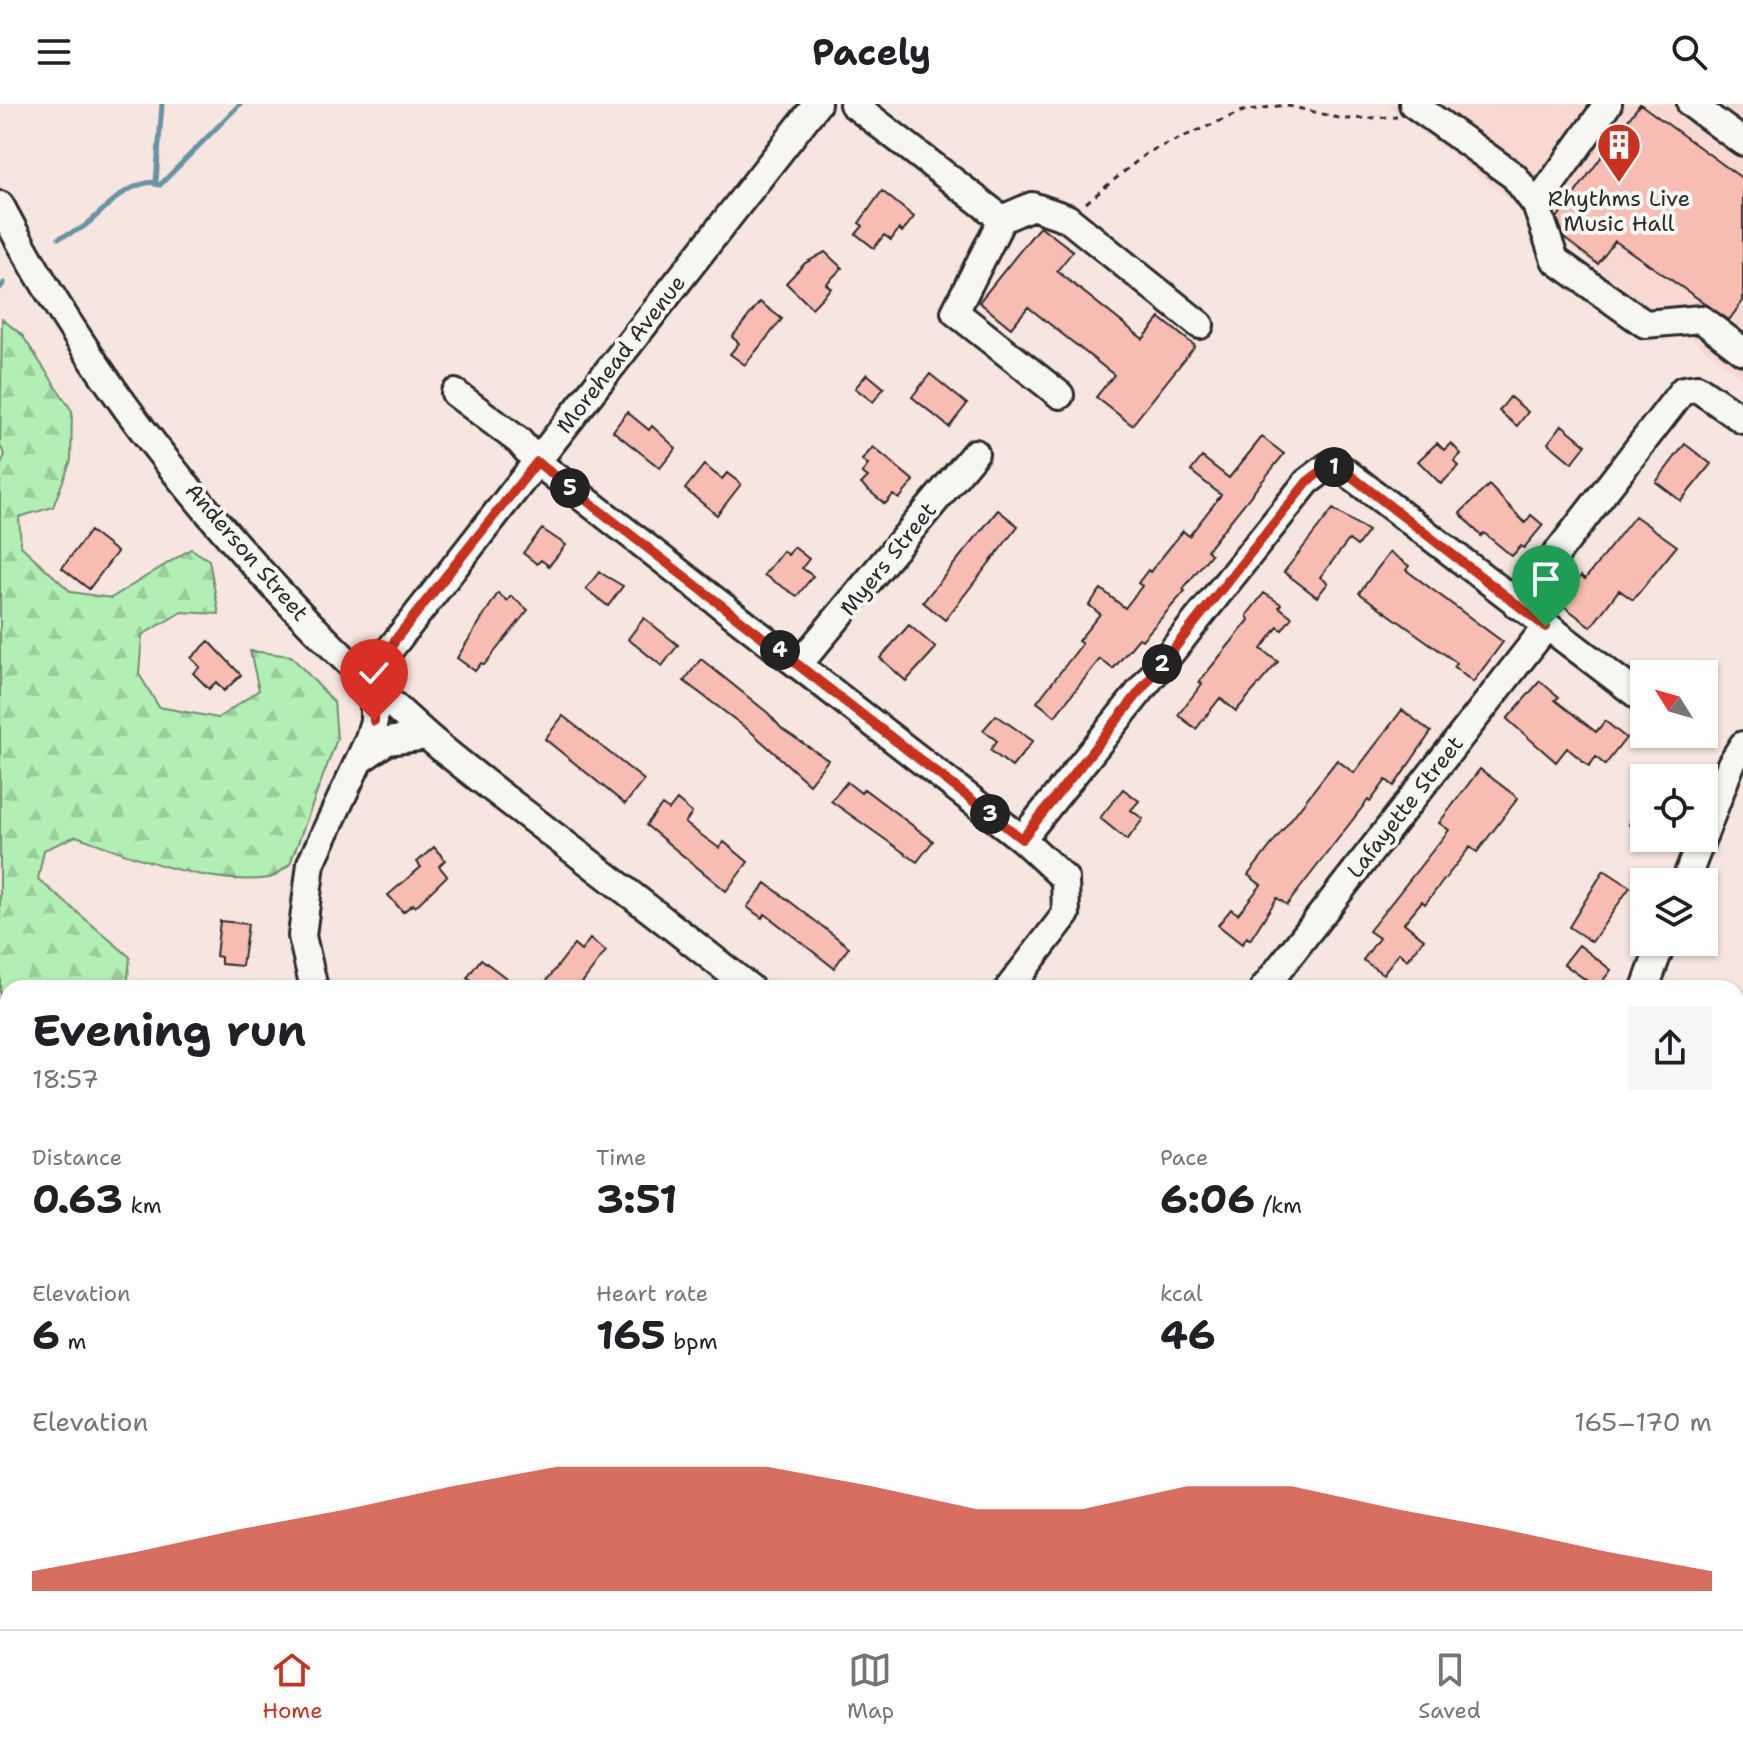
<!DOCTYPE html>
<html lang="en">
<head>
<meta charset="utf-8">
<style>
  :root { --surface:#fff; --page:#f6f6f6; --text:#202124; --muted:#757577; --line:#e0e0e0; --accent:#c8321e }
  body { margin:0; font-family:"Shantell Sans",sans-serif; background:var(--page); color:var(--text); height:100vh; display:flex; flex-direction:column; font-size:30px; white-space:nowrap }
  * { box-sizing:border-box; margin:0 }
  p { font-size:26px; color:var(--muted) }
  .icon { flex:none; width:44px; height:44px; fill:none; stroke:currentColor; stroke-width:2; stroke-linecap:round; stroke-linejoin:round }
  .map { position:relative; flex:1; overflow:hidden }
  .details { position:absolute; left:0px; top:876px; width:1744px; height:650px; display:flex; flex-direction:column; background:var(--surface); border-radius:24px 24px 0 0; box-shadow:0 2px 6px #0004 }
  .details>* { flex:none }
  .needle { width:52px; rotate:307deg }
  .buttons { position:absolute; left:1630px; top:556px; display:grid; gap:16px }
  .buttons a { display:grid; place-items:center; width:88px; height:88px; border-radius:0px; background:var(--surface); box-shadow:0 2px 6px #0004; font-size:40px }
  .pin { position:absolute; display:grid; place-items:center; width:68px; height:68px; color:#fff; margin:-82px -34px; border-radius:50% 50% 50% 0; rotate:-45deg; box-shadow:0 0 8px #0007 }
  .pin .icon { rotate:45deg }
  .km { position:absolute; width:40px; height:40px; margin:-20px; border-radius:50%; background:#222; color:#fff; font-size:22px; line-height:40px; text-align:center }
  .round { display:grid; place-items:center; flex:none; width:84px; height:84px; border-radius:0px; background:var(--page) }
  .head { display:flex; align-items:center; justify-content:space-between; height:136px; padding:0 32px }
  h1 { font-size:44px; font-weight:700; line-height:60px }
  .stats { display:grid; grid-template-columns:repeat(3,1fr); gap:12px; height:136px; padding:8px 32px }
  .stats div { display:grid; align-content:center }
  .stats b { font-size:40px; font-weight:700 }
  .stats small { font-size:22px; font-weight:400 }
  .stats p { font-size:22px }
  .chart { height:224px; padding:16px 32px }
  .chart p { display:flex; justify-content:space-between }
  .chart svg { width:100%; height:144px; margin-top:8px; fill:var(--accent); opacity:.7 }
  header { display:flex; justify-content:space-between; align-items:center; height:104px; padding:0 32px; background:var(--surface); font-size:36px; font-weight:700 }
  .dock { display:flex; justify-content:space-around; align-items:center; height:112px; border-top:2px solid var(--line); background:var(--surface); font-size:22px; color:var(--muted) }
  .dock a { display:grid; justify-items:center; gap:4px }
  .dock .active { color:var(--accent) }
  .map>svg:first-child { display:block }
</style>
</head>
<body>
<header><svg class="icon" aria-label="menu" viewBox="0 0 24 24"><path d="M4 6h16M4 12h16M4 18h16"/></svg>Pacely<svg class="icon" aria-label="search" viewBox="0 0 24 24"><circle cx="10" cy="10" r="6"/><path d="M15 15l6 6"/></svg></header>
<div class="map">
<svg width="1743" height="1525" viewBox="0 0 1743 1525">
  <defs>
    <pattern id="forest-firs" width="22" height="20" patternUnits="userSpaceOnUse" patternTransform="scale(2)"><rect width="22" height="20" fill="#b2efb4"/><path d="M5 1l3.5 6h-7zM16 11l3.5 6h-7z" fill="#99cd9b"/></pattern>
    <pattern id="park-crowns" width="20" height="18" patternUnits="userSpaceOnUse" patternTransform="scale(2)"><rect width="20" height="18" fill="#b2efb4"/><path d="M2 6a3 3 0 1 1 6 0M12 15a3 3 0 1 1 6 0" fill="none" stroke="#99cd9b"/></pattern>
  </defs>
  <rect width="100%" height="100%" fill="#f7e5df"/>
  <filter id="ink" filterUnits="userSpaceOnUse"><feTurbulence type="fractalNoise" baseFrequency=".0125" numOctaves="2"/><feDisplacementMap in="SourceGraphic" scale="16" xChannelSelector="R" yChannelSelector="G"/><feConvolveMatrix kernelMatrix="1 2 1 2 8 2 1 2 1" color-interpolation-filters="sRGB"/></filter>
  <g filter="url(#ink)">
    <path fill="#f7d9d2" d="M1386 0H1743V275Z"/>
    <path fill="url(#forest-firs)" stroke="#6e8d70" stroke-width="2" d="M2 215 22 231 72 307 71 356 53 403 19 413 21 442 71 488 111 494 191 445 209 456 219 510 182 508 142 531 139 570 159 603 218 614 259 586 250 547 291 552 334 598 337 635 290 760C284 765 276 772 269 774 210 783 131 752 76 732L44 746 38 775 130 853 127 884H8V1056L1 1066 8 1080V1518H188L187 1525H0V363L5 351 0 342Z"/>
    <path fill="url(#park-crowns)" stroke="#6e8d70" stroke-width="2" d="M1743 1152V1426L1736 1423V1167Z
      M1743 1479V1525H1699L1706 1518H1736V1486Z"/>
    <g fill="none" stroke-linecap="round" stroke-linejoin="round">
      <path stroke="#6993a4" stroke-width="5" d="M155 80 160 81 240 0
        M59 134C68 130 80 127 87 120 108 103 125 79 156 78L162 0
        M0 184 4 179
        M850 1525 859 1518"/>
    </g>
    <path fill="#f8bdb2" stroke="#2b2b2b" stroke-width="2" d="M1640 0 1743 75V197L1729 216 1615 137 1598 160 1565 135 1557 114Z
      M882 87 914 113 902 128 899 125 891 136 884 131 874 144 856 130 863 122 859 119Z
      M1040 122 1073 147 1057 167 1143 235 1160 214 1195 242 1132 321 1096 293 1114 271 1028 203 1011 224 979 198Z
      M825 148 842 164 826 180 831 184 812 204 786 179 805 159Z
      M760 198 782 215 745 261 730 250 739 239 732 233Z
      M867 270 884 284 873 298 855 284Z
      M930 270 967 300 949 323 912 293Z
      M1510 293 1528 308 1517 322 1499 307Z
      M627 308 649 326 652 322 676 344 660 364 613 327Z
      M1562 321 1586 341 1572 359 1548 339Z
      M1262 333 1284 350 1207 446 1211 450 1183 485 1185 487 1142 536 1139 534 1113 565 1100 555 1055 612 1037 598 1082 540 1078 537 1100 510 1089 501 1101 485 1125 504 1142 482 1138 479 1148 466 1150 468 1183 427 1189 432 1221 391 1191 367 1202 353 1229 374Z
      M1437 339 1444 346 1451 339 1461 350 1454 357 1459 362 1441 380 1418 357Z
      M1685 340 1711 360 1681 397 1656 378Z
      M873 343 914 377 899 395 893 391 885 400 861 380 868 373 862 369 868 361 862 356Z
      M704 361 722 375 727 369 741 380 717 411 685 385Z
      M1489 381 1525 419 1531 411 1543 421 1524 444 1521 442 1512 452 1484 429 1481 432 1460 409Z
      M1333 405 1368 427 1357 442 1349 436 1320 473 1328 479 1317 493 1284 468Z
      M998 406 1018 422 945 516 923 498Z
      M1635 412 1677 442 1633 496 1619 486 1591 523 1560 499 1581 472 1585 475Z
      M542 425 566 441 549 462 541 456 537 460 523 449Z
      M90 427 117 448 89 485 62 464Z
      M794 443 809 455 802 464 813 472 797 492 764 471 783 447 788 451Z
      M1390 448 1409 462 1406 466 1503 538 1473 578 1454 563 1457 559 1359 489Z
      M599 468 623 482 608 502 586 485Z
      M498 489 507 497 511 492 528 506 484 561 481 559 475 567 457 554Z
      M1264 489 1281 500 1279 503 1292 513 1282 526 1278 523 1261 545 1278 558 1236 607 1220 594 1196 625 1178 611 1202 580 1199 578 1249 516 1247 511Z
      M644 514 678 541 662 562 628 535Z
      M909 521 936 544 906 577 880 554Z
      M209 537 241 571 224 587 216 578 209 585 193 569 200 563 191 554Z
      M701 555 768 609 782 625 828 656 809 680 750 627 684 577Z
      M1540 577 1559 593 1555 596 1596 628 1605 617 1626 634 1605 661 1596 653 1589 662 1567 644 1556 658 1507 615Z
      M1402 606 1431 628 1394 682 1386 676 1370 698 1368 696 1287 801 1277 794 1250 836 1247 833 1242 840 1218 821 1231 805 1238 810 1261 781 1248 771 1337 656 1354 669Z
      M996 611 1033 637 1012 663 990 646 997 637 983 626Z
      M563 612 644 676 625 700 545 635Z
      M1480 665 1518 694 1477 748 1470 743 1425 800 1422 797 1404 819 1424 835 1407 856 1399 849 1383 870 1363 856 1379 834 1369 827 1449 726 1439 719Z
      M847 678 861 689 864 685 933 737 917 758 831 697Z
      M1642 684H1644V727L1629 721Z
      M1123 685 1139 697 1131 706 1143 715 1127 736 1100 714Z
      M677 696 692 709 685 719 719 744 724 738 748 758 726 787 646 721 662 701 669 706Z
      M434 743 445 756 439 762 447 772 415 803 413 800 403 808 388 791 421 763 417 758Z
      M1604 766 1630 783 1592 838 1569 823Z
      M766 779 849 843 834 864 765 810 762 814 747 803Z
      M220 817 248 820 242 862 221 860V853L216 852Z
      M590 835 606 847 578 884H541L574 841 581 847Z
      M1579 841 1611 866 1597 884 1564 860Z
      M481 855 506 874 498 884H480L467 874Z"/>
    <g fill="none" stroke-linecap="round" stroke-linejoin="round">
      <g stroke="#2b2b2b" stroke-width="32">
        <path id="minor" d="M853 0 1002 115 1032 102 1067 114 1200 221
          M1413 0 1514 72 1536 101
          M1608 0 1536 101 1555 156 1645 220 1701 215 1743 247
          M1691 0 1743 38
          M0 101C105 302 257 480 426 631 465 665 508 696 549 728 617 779 683 831 750 884
          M1002 115 955 208 1060 291
          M455 289 519 337 537 358 1022 735 1065 775 1066 810 1009 884
          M1517 501 1683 286 1697 284 1743 316
          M799 560 975 349
          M361 655 387 637 427 632
          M1704 730 1731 660 1743 641
          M1022 735 1307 378 1328 362 1342 365 1644 596
          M1685 778 1702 734
          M314 884 302 832 311 759 368 637 374 617V581L387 549 817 0
          M1264 884 1546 523
          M1645 884 1662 838
          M1736 1490 1743 1483
          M453 1518 454 1525
          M1548 1518 1555 1525
          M208 1525 209 1518
          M918 1525 926 1518
          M1266 1525 1269 1518
          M1701 1525 1708 1518"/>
      </g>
      <path stroke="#2b2b2b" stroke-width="3" stroke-dasharray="6 6" stroke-linecap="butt" d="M1086 99 1148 48 1243 7 1285 1 1343 15 1397 13"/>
      <use href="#minor" stroke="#f6f6f2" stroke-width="26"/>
    </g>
  </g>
  <g fill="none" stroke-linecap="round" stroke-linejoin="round" filter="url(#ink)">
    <g stroke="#fff" stroke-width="16">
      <path id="route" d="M374 617V581L395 536 537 358 1022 735 1307 378 1328 362 1342 365 1546 523"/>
    </g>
    <use href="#route" stroke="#c8321e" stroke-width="10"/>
  </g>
  <defs>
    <g id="building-pin" transform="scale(2.3)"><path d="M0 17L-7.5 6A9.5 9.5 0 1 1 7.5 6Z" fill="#c8321e" stroke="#f6f6f2"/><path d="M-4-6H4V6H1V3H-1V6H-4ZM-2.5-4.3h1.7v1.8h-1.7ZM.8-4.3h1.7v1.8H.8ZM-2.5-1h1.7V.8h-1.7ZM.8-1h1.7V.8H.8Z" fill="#fff"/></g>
  </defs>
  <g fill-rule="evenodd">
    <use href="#building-pin" x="1619" y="41"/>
  </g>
  <g text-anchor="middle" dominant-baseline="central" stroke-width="8" stroke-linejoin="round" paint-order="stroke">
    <g font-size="22" fill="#2b2b2b" stroke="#f6f6f2">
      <text x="1619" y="94">Rhythms Live<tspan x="1619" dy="25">Music Hall</tspan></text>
    </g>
    <g font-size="22" fill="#2b2b2b" stroke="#f6f6f2">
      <text transform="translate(621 250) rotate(-52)">Morehead Avenue</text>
      <text transform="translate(247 448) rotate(49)">Anderson Street</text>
      <text transform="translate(888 455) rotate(-51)">Myers Street</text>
      <text transform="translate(1405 703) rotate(-52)">Lafayette Street</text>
    </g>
  </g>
</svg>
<div class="buttons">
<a><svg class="needle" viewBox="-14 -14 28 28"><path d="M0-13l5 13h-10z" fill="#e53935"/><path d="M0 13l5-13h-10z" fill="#757577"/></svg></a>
<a><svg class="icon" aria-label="locate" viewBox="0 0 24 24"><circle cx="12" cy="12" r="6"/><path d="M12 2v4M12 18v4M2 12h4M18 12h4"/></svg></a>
<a><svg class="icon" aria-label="layers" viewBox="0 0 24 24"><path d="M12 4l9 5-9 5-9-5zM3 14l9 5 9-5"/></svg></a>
</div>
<div class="pin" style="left:1546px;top:523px;background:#1e9e55"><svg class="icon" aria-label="arrive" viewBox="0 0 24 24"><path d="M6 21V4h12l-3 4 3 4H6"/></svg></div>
<div class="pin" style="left:374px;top:617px;background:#d93025"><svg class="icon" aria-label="check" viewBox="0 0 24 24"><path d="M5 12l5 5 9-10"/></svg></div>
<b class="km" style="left:1334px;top:363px">1</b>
<b class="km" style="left:1162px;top:560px">2</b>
<b class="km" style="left:990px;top:710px">3</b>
<b class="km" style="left:780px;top:546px">4</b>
<b class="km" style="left:570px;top:384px">5</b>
<section class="details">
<div class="head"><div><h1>Evening run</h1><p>18:57</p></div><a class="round"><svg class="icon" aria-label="share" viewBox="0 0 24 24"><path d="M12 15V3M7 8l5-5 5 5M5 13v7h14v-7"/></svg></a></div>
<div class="stats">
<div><p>Distance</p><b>0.63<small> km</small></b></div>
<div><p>Time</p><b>3:51</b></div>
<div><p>Pace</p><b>6:06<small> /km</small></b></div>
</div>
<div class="stats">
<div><p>Elevation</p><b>6<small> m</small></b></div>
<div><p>Heart rate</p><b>165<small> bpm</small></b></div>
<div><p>kcal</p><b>46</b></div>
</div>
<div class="chart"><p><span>Elevation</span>165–170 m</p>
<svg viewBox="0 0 160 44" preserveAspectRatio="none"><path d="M0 44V38L10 32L20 25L30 19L40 12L50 6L60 6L70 6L80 12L90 19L100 19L110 12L120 12L130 19L140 25L150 32L160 38V44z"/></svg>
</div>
</section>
</div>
<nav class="dock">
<a class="active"><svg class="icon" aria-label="home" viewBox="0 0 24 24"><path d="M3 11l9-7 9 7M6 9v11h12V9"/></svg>Home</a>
<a><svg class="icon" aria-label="map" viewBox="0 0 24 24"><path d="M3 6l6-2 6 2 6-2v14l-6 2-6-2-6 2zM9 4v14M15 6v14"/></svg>Map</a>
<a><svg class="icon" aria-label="saved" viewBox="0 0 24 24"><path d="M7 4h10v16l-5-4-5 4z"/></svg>Saved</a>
</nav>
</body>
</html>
